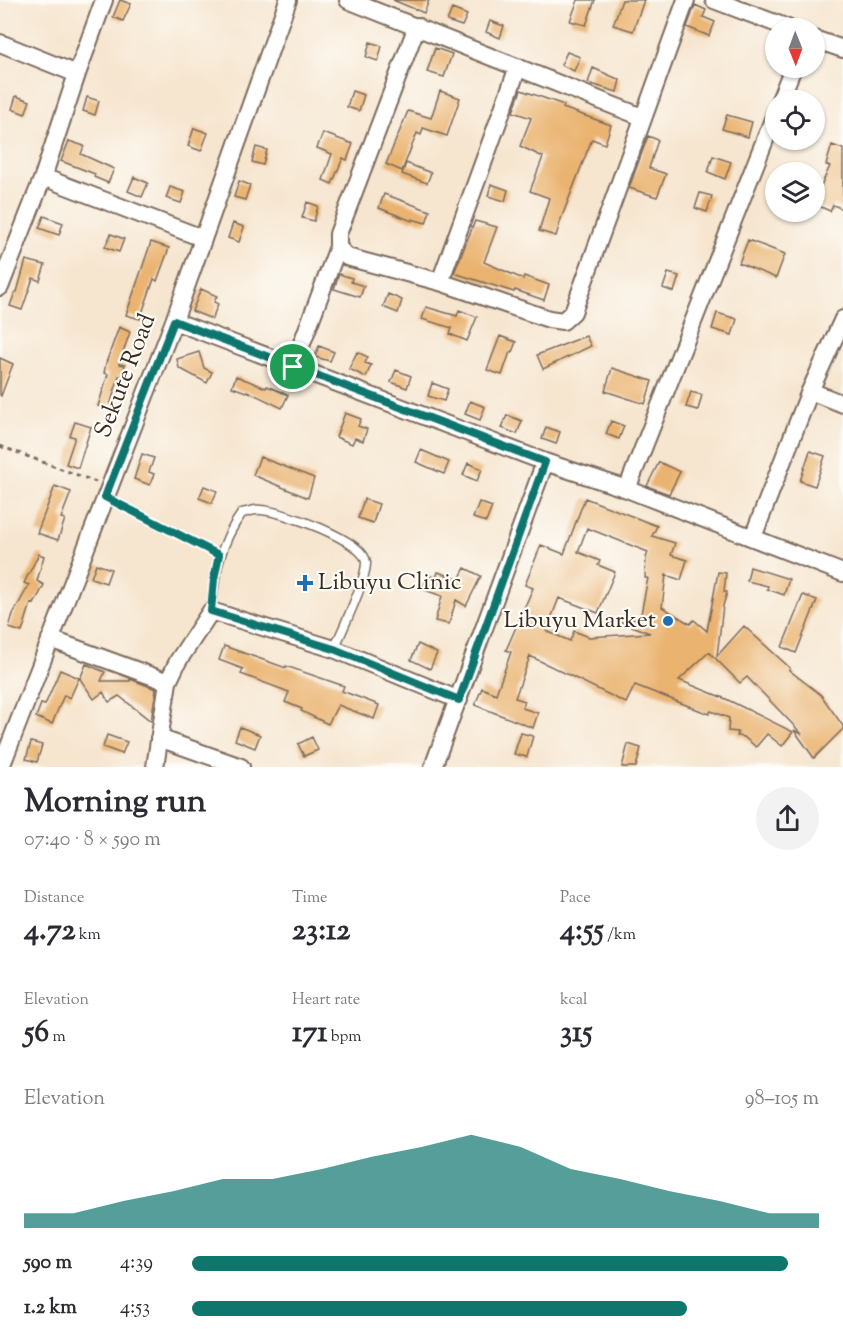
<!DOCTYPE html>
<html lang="en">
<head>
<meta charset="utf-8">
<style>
  :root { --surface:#fff; --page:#f2f2f3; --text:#2b2b33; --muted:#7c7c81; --accent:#0f766e }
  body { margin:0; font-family:"Sorts Mill Goudy",serif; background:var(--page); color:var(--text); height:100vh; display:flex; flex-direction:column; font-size:22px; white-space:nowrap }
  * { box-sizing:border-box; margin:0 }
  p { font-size:20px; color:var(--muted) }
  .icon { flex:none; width:33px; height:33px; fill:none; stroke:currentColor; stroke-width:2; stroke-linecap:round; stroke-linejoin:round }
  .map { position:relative; height:767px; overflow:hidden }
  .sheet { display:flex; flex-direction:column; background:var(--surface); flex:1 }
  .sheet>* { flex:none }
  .needle { width:39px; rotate:179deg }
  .buttons { position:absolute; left:765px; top:18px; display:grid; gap:12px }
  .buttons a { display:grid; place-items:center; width:60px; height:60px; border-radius:50%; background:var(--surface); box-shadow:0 2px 4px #0004; font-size:30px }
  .pin { position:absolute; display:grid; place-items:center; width:51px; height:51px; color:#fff; margin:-26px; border:3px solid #fff; border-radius:50%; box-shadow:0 2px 6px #0007 }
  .round { display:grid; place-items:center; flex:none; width:63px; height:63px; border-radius:32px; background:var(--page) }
  .headline { display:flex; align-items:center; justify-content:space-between; height:102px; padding:0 24px }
  h1 { font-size:33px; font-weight:800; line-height:45px }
  .metrics { display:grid; grid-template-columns:repeat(3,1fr); gap:9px; height:102px; padding:6px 24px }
  .metrics div { display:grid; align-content:center }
  .metrics b { font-size:30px; font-weight:800 }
  .metrics small { font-size:16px; font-weight:400 }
  .metrics p { font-size:16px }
  .chart { height:168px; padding:12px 24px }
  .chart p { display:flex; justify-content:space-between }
  .chart svg { width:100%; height:108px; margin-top:6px; fill:var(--accent); opacity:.7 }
  ul { padding:0 24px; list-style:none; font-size:20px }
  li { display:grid; grid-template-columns:96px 72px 1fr; align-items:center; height:45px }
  li i { height:15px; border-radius:8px; background:var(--accent) }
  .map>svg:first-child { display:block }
</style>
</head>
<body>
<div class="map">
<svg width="843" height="767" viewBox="0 0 843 767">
  <rect width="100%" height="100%" fill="#fdfcf7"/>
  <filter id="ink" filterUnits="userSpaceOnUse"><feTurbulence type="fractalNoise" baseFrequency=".0167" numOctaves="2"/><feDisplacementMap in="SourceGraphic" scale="12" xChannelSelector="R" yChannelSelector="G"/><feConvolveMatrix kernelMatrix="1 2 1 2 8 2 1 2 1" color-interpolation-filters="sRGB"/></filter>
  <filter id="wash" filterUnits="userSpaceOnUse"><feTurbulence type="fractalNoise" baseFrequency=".008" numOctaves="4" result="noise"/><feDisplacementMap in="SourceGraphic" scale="24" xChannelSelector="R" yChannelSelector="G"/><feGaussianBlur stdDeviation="1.35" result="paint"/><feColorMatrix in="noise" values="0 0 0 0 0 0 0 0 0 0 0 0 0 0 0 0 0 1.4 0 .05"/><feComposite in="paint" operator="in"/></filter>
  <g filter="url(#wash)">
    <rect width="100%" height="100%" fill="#f6e5cf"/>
    <g id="blocks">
      <path fill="#eab36f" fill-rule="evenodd" d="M120 0 131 4 123 21 113 17Z
        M393 0H429L424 13Z
        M578 0H595L586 25 570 21Z
        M622 0H644L633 31 613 25Z
        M695 5 706 10 703 17 715 22 709 36 687 27Z
        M452 9 467 15 462 26 447 21Z
        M490 21 504 26 500 38 486 32Z
        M370 42 382 46 378 61 366 57Z
        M435 48 452 54 444 77 427 72Z
        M567 52 580 57 574 71 561 65Z
        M593 68 620 80 617 92 588 83Z
        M521 90 564 105 563 108 611 125 605 144 592 139 561 219 556 236 539 231 549 198 530 191 543 157 520 146 531 118 513 112Z
        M352 91 364 95 359 111 347 107Z
        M440 91 460 98 447 136 423 128 421 135 417 133 402 171 386 164 408 111 431 118Z
        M16 96 30 101 25 114 12 109Z
        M87 97 99 101 95 115 83 111Z
        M727 115 752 122 748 137 722 129Z
        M194 128 208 133 201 151 188 146Z
        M323 133 353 144 347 160 343 158 332 184 323 180 332 154 317 148Z
        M648 136 658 140 649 168 666 174 657 197 629 188Z
        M69 141 84 146 81 154 114 169 108 183 94 177 95 174 61 161Z
        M832 145 843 149V209L833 205 830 211 814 204V201L830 166 826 165Z
        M256 147 267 150 263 165 252 162Z
        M713 156 731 162 725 179 708 172Z
        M406 163 431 173 427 183 402 174Z
        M134 177 148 183 142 197 128 191Z
        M239 181 250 185 245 200 234 197Z
        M491 184 508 190 505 201 488 196Z
        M170 187 185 192 181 203 166 198Z
        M700 193 712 196 707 212 695 208Z
        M384 194 430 211 426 223 412 219V221L379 208Z
        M307 202 318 206 314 221 302 218Z
        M44 216 63 223 59 235 39 228Z
        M475 221 497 227 484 262 523 279 524 276 549 285 544 300 515 290 514 292 454 273Z
        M233 223 244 227 239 242 228 238Z
        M111 234 124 239 119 252 105 247Z
        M748 240 785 254 776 278 739 263Z
        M151 242 169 248 157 281 154 279 140 319 126 315Z
        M26 260 45 265 40 281 33 278 22 310 10 306 15 292H17Z
        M668 273 679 276 674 292 663 288Z
        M339 274 352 278 351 282 364 286 360 297 334 289Z
        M201 289 217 296 214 302 218 304 212 319 192 311Z
        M388 294 402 300 398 313 383 307Z
        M426 307 457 316 459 310 477 317 467 341 450 334 452 328 422 319Z
        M717 313 737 319 732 335 712 329Z
        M119 327 130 332 119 364 125 365 122 377 119 376 109 409 98 406 108 374 104 373 106 363Z
        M500 336 516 342 512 352H510L502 375 487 370Z
        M586 336 591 346 543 369 537 355Z
        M319 346 334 352 330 361 315 357Z
        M199 352 204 368 212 372 207 383 179 368 177 359Z
        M357 352 368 357 365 363 371 365 366 377 349 369Z
        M0 358 13 364 1 396 0 395Z
        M612 368 652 381 645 404 605 391Z
        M396 370 411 376 407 388 391 382Z
        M236 376 266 388 267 386 288 395 282 408 247 391 246 392 232 387Z
        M432 383 448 389 444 401 428 396Z
        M691 392 702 395 698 410 686 407Z
        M470 401 485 407 480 420 465 414Z
        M345 413 361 419 358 426 367 429 363 441 355 438 352 444 336 437Z
        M507 415 522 421 517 434 502 428Z
        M611 421 624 426 619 439 606 434Z
        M75 422 91 427 78 468 66 464 75 437 70 436Z
        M546 427 560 432 556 444 542 439Z
        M421 450 449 462 444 474 416 462Z
        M810 451 825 456 815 486 800 481Z
        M142 454 154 458 149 472 154 474 150 485 134 479Z
        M260 457 314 478 308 498 253 475Z
        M659 462 680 472 669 494 647 486Z
        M468 463 482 469 477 481 463 475Z
        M55 486 71 492 61 518 65 519 58 540 37 533Z
        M204 486 217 491 212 503 199 498Z
        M585 498 657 526 652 536 675 543 671 555 687 560 681 580 666 575 662 607 690 624 694 620 707 631 718 572 726 573 724 592H727L723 606 717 656 744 626 790 668 789 670 821 695 843 726V729L814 758 794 730 802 734 747 677 740 683 709 652 679 680 726 699 793 732 782 746 767 734 756 747 744 737 737 736 738 732 728 731 729 718 711 711 709 714 635 685 626 703 530 656 515 698 525 701 522 708 538 713 533 728 475 705 482 688 496 694 511 652 506 650 533 588 525 585 541 545 564 554ZM587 528 648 552 646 558 645 578H648L640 619 616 620 650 633 589 637 574 631 570 641 546 631 559 598 598 613 615 572 598 565 600 561 578 552Z
        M364 499 379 504 373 523 358 518Z
        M479 502 492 507 486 522 473 518Z
        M39 554 44 556 37 581 44 585 34 604 31 603 22 632 9 628 13 614 29 585 24 583Z
        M96 564 111 569 106 583 91 578Z
        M750 567 789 579 784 595 767 589 768 586 747 581Z
        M465 568 481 576 466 606 456 600 449 624 435 621 442 596 422 589 427 575 436 578 438 572 459 579Z
        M803 595 817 600 796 653 782 647Z
        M418 644 437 653 430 669 411 660Z
        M224 646 286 668V666L344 686 342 691 379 705 374 719 338 705 328 724 301 711 302 709 285 702 289 692 241 674 243 669 219 660Z
        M86 664 105 672 101 681H130V679L156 689 151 721 119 696 109 702 103 692 94 699 80 679Z
        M60 670 79 678 70 698 64 695 52 724 36 717 41 704 45 705Z
        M240 727 260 735 255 748 235 740Z
        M521 733 533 736 527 757 514 754Z
        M107 735 127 742 122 754 103 747Z
        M312 737 318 750 304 756 298 744Z
        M31 742 42 745 37 762 26 759Z
        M628 744 641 748 636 767H622Z"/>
    </g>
  </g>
  <g filter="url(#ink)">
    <use href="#blocks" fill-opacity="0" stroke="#7c6b5c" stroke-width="1.5"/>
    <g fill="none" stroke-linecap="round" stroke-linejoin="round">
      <g stroke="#7c6b5c" stroke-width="11">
        <path id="lane" d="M211 611C215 573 219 545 242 513 248 512 255 509 261 510 281 511 364 540 366 562 367 578 342 631 334 649"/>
      </g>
      <g stroke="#7c6b5c" stroke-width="20">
        <path id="street" d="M348 0 642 117
          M714 0 788 28
          M417 26 338 234V247L347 257 440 282 549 319 563 321 573 312 686 0
          M814 39 843 49
          M0 43 77 74
          M780 100 793 68
          M43 177 202 238
          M440 282 518 67
          M0 287 43 177 77 74 104 0
          M174 321 545 462 627 489 843 573
          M293 367 338 247
          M810 391 843 404
          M627 489 776 112
          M753 537 810 391 843 319
          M50 639 168 682
          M159 738 241 767
          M1 767 174 321 288 0
          M155 767 168 682 178 661 211 611 334 649 459 700
          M433 767 545 462"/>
      </g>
      <path stroke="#7c6b5c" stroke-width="3" stroke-dasharray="4.5 4.5" stroke-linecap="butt" d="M0 446 96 482
        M118 503 211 551"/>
      <use href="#lane" stroke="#fff" stroke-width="8"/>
      <use href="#street" stroke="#fff" stroke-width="16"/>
    </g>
  </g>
  <g fill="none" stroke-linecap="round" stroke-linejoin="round" filter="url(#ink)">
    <g stroke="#fff" stroke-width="12">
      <path id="route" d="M174 321 545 462 459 700 334 649 211 611 214 579 219 555 105 497Z"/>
    </g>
    <use href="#route" stroke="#0f766e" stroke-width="8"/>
  </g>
  <g fill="#1f6fb2" stroke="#fdfcf7" stroke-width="2">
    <path d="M302 574h6v6h6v6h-6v6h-6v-6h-6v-6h6z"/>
    <circle cx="668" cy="621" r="6"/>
  </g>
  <g text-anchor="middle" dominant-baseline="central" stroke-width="4.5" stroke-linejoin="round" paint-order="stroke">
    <g font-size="24" fill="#3b2a1e" stroke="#fdfcf7">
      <text transform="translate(126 376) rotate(-69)">Sekute Road</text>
    </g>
    <g font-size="24" fill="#3b2a1e" stroke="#fdfcf7" text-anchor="start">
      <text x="318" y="583">Libuyu Clinic</text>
      <text x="656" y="621" text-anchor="end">Libuyu Market</text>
    </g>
  </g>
</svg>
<div class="buttons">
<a><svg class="needle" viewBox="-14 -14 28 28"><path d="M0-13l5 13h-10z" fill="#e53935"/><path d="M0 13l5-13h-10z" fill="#7c7c81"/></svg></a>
<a><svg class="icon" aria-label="locate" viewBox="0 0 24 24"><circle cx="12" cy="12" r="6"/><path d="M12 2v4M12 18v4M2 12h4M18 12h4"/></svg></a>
<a><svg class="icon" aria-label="layers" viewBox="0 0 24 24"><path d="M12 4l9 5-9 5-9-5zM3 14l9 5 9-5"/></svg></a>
</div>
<div class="pin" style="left:293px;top:367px;background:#1e9e55"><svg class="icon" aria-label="arrive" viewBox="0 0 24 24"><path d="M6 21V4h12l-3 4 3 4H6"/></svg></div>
</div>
<section class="sheet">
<div class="headline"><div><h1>Morning run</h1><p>07:40 · 8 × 590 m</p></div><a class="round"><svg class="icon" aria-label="share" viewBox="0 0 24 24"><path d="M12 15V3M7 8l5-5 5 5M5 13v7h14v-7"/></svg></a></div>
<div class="metrics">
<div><p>Distance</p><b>4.72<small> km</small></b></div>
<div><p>Time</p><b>23:12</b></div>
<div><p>Pace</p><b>4:55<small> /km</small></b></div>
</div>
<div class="metrics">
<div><p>Elevation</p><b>56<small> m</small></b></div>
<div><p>Heart rate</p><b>171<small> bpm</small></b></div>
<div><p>kcal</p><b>315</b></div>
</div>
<div class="chart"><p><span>Elevation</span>98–105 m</p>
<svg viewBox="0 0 160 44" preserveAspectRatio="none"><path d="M0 44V38L10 38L20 33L30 29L40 24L50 24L60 20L70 15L80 11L90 6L100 11L110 20L120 24L130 29L140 33L150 38L160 38V44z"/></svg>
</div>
<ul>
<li><b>590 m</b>4:39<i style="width:95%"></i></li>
<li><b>1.2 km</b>4:53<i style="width:79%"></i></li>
</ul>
</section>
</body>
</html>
